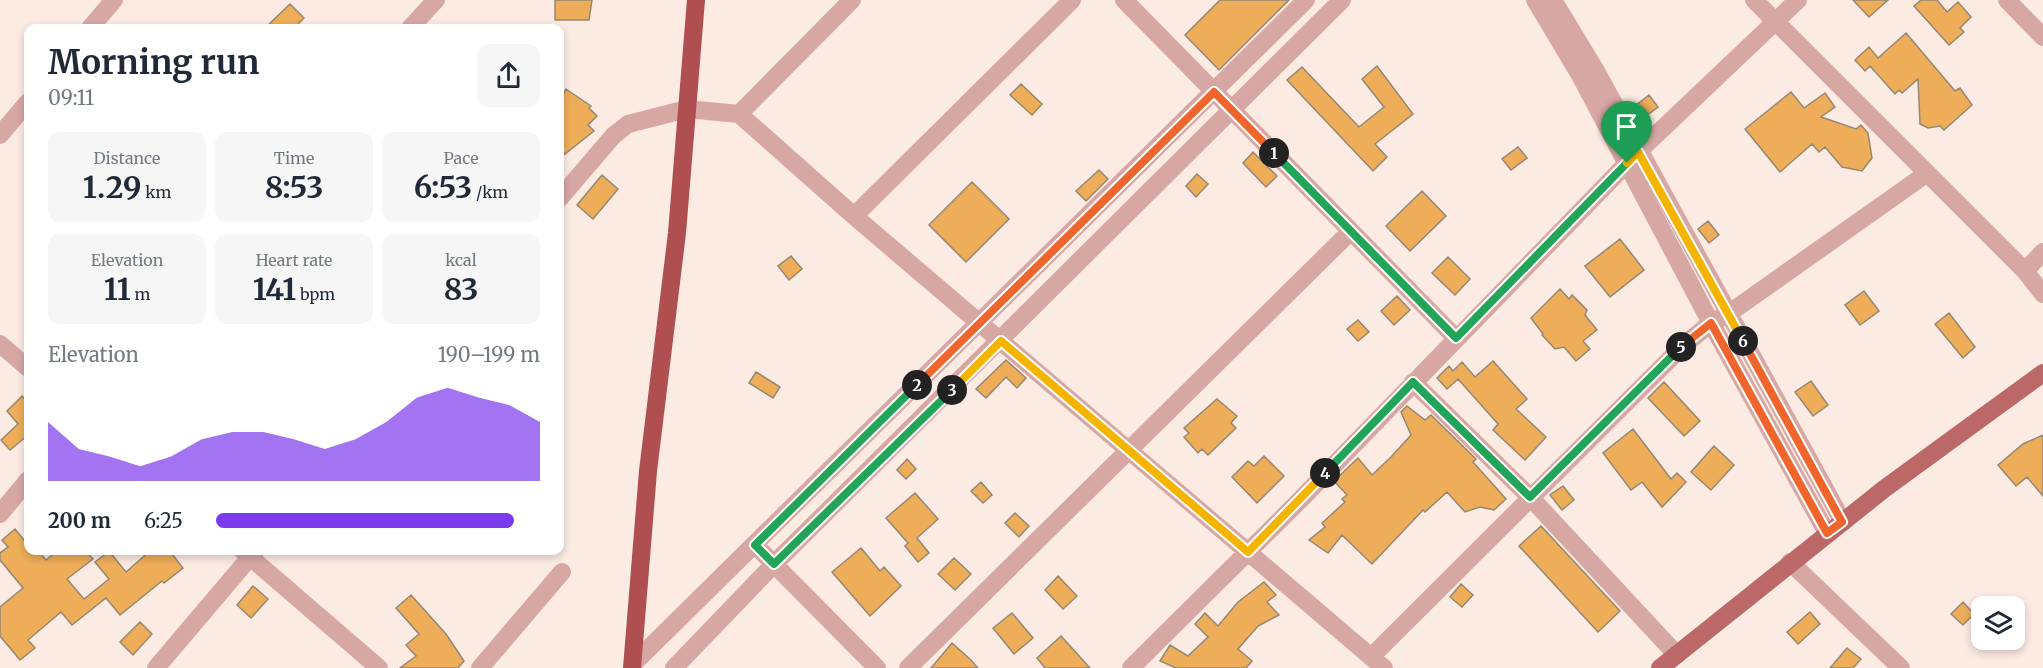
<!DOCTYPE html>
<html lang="en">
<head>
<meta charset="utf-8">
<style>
  :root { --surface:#fff; --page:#f6f6f7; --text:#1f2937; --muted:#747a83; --accent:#7c3aed }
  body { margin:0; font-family:Merriweather,serif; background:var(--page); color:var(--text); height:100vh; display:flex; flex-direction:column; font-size:22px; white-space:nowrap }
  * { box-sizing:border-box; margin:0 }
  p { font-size:20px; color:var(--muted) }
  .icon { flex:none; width:33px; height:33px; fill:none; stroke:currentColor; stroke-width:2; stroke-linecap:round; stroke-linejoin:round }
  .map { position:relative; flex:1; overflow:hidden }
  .drawer { position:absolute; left:24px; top:24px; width:540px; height:531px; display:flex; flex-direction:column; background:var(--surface); border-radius:12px; box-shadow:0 3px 9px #0003 }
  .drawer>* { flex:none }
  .controls { position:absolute; left:1971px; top:596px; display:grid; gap:12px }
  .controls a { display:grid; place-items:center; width:54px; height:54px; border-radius:12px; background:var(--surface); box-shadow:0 3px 9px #0003; font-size:30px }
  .pin { position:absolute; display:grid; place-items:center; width:51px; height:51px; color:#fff; margin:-62px -26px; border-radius:50% 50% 50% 0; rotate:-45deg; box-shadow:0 0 6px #0007 }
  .pin .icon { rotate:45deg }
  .km { position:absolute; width:30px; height:30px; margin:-15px; border-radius:50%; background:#222; color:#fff; font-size:16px; line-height:30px; text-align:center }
  .round { display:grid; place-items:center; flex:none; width:63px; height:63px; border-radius:12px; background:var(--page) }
  .summary { display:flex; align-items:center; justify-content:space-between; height:102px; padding:0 24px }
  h1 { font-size:33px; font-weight:700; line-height:45px }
  .figures { display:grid; grid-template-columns:repeat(3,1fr); gap:9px; height:102px; padding:6px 24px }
  .figures div { display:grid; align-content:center; border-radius:12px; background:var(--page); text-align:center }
  .figures b { font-size:30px; font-weight:700 }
  .figures small { font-size:16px; font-weight:400 }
  .figures p { font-size:16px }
  .chart { height:168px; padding:12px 24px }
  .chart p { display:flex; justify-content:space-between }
  .chart svg { width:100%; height:108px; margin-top:6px; fill:var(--accent); opacity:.7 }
  ul { padding:0 24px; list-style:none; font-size:20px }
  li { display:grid; grid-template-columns:96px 72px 1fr; align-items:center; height:45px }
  li i { height:15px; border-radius:8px; background:var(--accent) }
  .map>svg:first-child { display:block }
</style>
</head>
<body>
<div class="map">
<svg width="2043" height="668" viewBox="0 0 2043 668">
  <rect width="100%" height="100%" fill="#fcebe3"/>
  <path fill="#edad59" stroke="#978773" stroke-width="1.5" d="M555 0H592L589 20H555Z
    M1220 0H1289L1219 70 1185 35Z
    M1853 0H1888L1869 17Z
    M1921 0H1937L1947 12 1958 2 1971 17 1960 28 1964 32 1949 45 1914 6Z
    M290 4 304 18 294 28H265Z
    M1906 33 1955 91 1960 88 1972 105 1944 130 1940 126 1928 128 1920 124 1918 79 1902 93 1899 90 1895 94 1870 66 1865 71 1855 60 1869 47 1878 58Z
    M1377 66 1413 114 1375 144 1387 157 1373 171 1287 80 1302 67 1359 127 1384 107 1362 79Z
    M1021 84 1042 104 1032 115 1010 95Z
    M566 89 591 106 589 108 597 116 588 125 594 131 560 158V99Z
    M1791 92 1804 108 1825 93 1835 107 1821 117 1856 129 1861 125 1868 133 1872 158 1862 171 1842 167 1825 147 1819 152 1812 144 1780 172 1745 129Z
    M1649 95 1658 107 1638 122 1630 110Z
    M1518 147 1527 158 1511 170 1502 159Z
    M1253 152 1277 176 1266 187 1243 163Z
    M1099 170 1108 179 1086 201 1076 191Z
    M1197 174 1208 184 1196 197 1186 186Z
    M602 175 618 189 593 219 577 205Z
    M972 182 1009 219 966 262 929 225Z
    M1422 191 1446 216 1410 251 1386 226Z
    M1708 221 1719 235 1709 243 1698 229Z
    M1620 239 1644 270 1610 297 1585 266Z
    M791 256 802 269 789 280 778 266Z
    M1448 257 1470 279 1455 295 1432 273Z
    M1560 289 1569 299 1572 295 1587 310 1585 315 1597 330 1583 341 1590 349 1576 361 1564 347 1555 349 1542 335 1543 334 1531 318Z
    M1864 291 1879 311 1860 325 1845 305Z
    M1397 296 1410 310 1394 325 1381 311Z
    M1949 313 1975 347 1963 358 1935 324Z
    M1358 320 1369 332 1358 341 1347 329Z
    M1006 360 1026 378 1017 388 1006 377 986 398 976 389Z
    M1493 361 1527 399 1516 409 1546 437 1525 460 1493 430 1498 424 1458 379 1447 389 1437 378 1449 366 1453 371 1462 362 1475 377Z
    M756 372 780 387 773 398 749 383Z
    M1811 381 1828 405 1813 416 1795 392Z
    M1664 382 1700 421 1684 436 1648 398Z
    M22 396 28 403V435L10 450 1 440 18 424 7 411Z
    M1217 399 1237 416 1231 423 1236 428 1208 455 1202 449 1198 453 1184 437 1189 433 1184 428Z
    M1407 406 1425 420 1431 415 1476 459 1473 462 1506 499 1494 510 1480 507 1465 512 1447 492 1425 512 1423 510 1372 564 1342 535 1328 553 1309 540 1325 527 1322 523 1345 502 1342 499 1347 495 1334 481 1358 458 1372 475 1391 457 1411 435 1401 412Z
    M1633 429 1671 479 1677 473 1686 482 1662 507 1642 482 1631 490 1603 453Z
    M2043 435V496L2027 477 2016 486 1998 465 2023 444Z
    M1714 446 1734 465 1711 490 1691 472Z
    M1264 456 1284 476 1257 503 1232 477 1248 461 1254 466Z
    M907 459 916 469 906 479 897 470Z
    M981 482 992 495 983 503 971 491Z
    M1563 486 1574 500 1562 510 1550 495Z
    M915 493 938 519 917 538 929 553 918 562 905 546 908 543 886 518Z
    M1015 513 1029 526 1019 537 1005 523Z
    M1541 526 1620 611 1598 632 1519 546Z
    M15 529 28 545V550H38L46 560 58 550H85L93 559 67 579 84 599 109 579 95 562 109 551 126 572 151 550H169L183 568 164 583 162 581 120 615 106 598 72 625 61 612 28 640 35 648 20 660 0 636V607L23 588 0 560V553L8 547 2 540Z
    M861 548 880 571 884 567 901 586 870 616 832 572Z
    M954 558 971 574 955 590 938 574Z
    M1058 576 1077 596 1063 609 1045 590Z
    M1264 582 1276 595 1267 602 1279 615 1258 626 1238 649 1252 661 1246 668H1176L1160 661 1170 645 1188 656 1208 637 1195 624 1205 613 1218 626 1238 602Z
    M1461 584 1473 595 1462 607 1450 597Z
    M253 586 268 599 251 618 237 605Z
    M411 595 446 634 464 661 458 668H400L416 656 406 645 419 634 396 608Z
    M1963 602 1974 614 1963 625 1951 614Z
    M1810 612 1820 624 1798 644 1787 632Z
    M1012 613 1033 638 1014 654 993 628Z
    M140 622 152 634 133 655 120 642Z
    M1061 636 1090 668H1045L1037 658Z
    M952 643 971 660 978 668H931Z
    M1847 648 1861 659 1853 668H1830Z"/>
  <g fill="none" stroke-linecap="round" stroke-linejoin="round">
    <path stroke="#d7a7a4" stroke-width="18" d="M1124 0 1456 338
      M1535 0 1581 77 1711 323 1827 533
      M1553 0 1596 71 1843 522
      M1754 0 2025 271 2043 294
      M2007 0 2043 37
      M90 28 114 0
      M410 28 436 0
      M739 114 852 0
      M0 135 28 102
      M560 198 613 136 628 124 687 109 739 114 854 216 1384 668
      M854 216 1072 0
      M2025 271 2043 252
      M0 344 28 368
      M1413 382 1530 497 1677 655
      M0 514 28 480
      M755 545 877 668
      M242 550 379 668
      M1790 562 1901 668
      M1371 657 1684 345 1711 323 1728 314 1926 174
      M633 664 1306 0
      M156 668 256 550
      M480 668 562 572
      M674 668 774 564 1342 0
      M908 668 1351 231
      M1131 668 1299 501 1638 152 1798 0"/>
    <path stroke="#bb6866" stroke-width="18" d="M1660 668 1884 489 2043 373"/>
    <path stroke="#af4f4f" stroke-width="18" d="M632 668 648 471 677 233 696 0"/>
  </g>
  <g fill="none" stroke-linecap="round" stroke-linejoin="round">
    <g stroke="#fff" stroke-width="12">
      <path id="split-1" d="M1274 153 1456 338 1627 163"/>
    </g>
    <g stroke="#fff" stroke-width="12">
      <path id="split-2" d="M917 385 1214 92 1274 153"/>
    </g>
    <g stroke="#fff" stroke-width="12">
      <path id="split-3" d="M917 385 755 545 774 564 952 390"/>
    </g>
    <g stroke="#fff" stroke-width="12">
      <path id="split-4" d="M952 390 1001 341 1248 552 1325 473"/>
    </g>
    <g stroke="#fff" stroke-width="12">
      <path id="split-5" d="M1325 473 1413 382 1530 497 1681 347"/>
    </g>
    <g stroke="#fff" stroke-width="12">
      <path id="split-6" d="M1681 347 1711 323 1827 533 1842 522 1743 341"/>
    </g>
    <g stroke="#fff" stroke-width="12">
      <path id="split-7" d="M1627 163 1638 152 1743 341"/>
    </g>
    <use href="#split-1" stroke="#22a559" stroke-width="8"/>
    <use href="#split-2" stroke="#f0652b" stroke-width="8"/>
    <use href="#split-3" stroke="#22a559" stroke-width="8"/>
    <use href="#split-4" stroke="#f5b400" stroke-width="8"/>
    <use href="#split-5" stroke="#22a559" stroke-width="8"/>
    <use href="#split-6" stroke="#f0652b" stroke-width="8"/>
    <use href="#split-7" stroke="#f5b400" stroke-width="8"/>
  </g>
</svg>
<div class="controls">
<a><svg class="icon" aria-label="layers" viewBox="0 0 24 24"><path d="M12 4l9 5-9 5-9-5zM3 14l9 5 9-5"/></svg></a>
</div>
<div class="pin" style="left:1627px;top:163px;background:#1e9e55"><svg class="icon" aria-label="arrive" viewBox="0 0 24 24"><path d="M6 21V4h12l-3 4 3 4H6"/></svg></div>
<b class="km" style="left:1274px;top:153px">1</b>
<b class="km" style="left:917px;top:385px">2</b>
<b class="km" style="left:952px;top:390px">3</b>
<b class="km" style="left:1325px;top:473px">4</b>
<b class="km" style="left:1681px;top:347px">5</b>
<b class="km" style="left:1743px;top:341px">6</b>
<section class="drawer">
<div class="summary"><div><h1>Morning run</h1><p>09:11</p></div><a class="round"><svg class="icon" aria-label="share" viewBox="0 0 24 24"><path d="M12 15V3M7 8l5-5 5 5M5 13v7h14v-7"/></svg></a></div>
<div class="figures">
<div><p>Distance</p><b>1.29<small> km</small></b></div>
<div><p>Time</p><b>8:53</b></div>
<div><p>Pace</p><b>6:53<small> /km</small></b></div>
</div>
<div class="figures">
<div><p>Elevation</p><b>11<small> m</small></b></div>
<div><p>Heart rate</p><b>141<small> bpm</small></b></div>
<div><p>kcal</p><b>83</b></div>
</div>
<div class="chart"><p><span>Elevation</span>190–199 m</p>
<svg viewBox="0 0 160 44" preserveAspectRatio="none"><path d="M0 44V20L10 31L20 34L30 38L40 34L50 27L60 24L70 24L80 27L90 31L100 27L110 20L120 10L130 6L140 10L150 13L160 20V44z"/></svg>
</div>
<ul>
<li><b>200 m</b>6:25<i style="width:92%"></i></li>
</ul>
</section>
</div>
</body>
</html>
